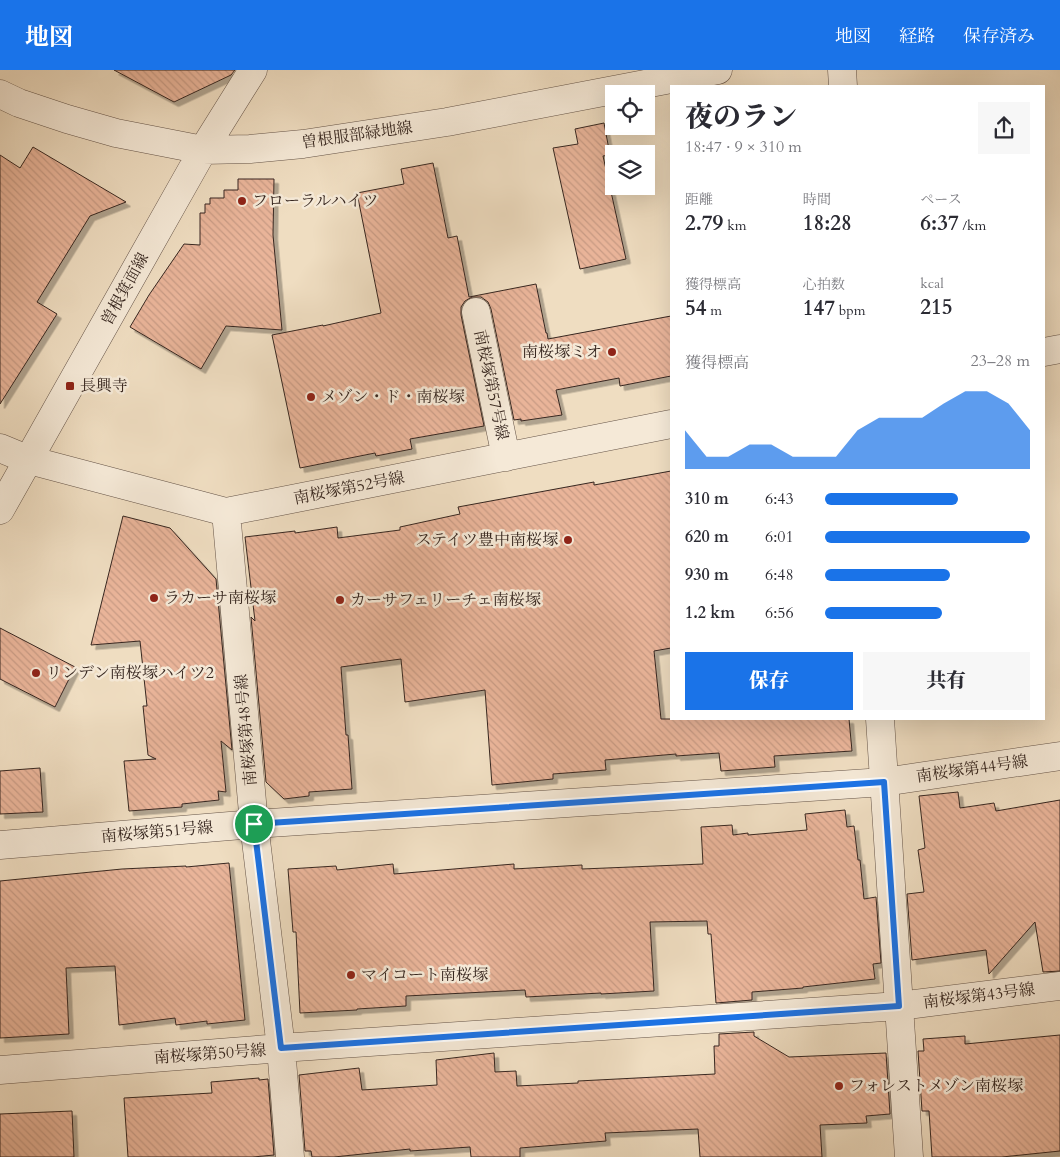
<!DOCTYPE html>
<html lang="ja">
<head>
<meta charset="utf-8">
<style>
  :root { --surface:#fff; --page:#f7f7f7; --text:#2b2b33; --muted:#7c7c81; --accent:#1a73e8 }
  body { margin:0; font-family:Cardo,"Noto Serif JP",serif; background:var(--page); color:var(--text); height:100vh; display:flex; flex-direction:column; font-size:19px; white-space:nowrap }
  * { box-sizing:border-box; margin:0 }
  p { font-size:16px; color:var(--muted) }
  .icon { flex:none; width:28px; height:28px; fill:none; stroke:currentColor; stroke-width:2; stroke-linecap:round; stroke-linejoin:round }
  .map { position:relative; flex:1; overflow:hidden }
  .drawer { position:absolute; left:670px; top:15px; width:375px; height:635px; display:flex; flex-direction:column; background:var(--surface); border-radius:0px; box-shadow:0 5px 20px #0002 }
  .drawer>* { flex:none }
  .tools { position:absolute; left:605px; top:15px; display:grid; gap:10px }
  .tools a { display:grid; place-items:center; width:50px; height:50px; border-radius:0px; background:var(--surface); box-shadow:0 5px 20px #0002; font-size:25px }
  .pin { position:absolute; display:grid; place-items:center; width:42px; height:42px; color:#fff; margin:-21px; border:2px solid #fff; border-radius:50%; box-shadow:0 1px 5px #0007 }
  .round { display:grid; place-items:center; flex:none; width:52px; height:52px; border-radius:0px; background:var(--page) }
  .summary { display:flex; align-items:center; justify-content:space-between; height:85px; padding:0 15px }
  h1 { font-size:28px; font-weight:800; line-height:38px }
  .metrics { display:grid; grid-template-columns:repeat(3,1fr); gap:8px; height:85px; padding:5px 15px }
  .metrics div { display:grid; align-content:center }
  .metrics b { font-size:21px; font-weight:800 }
  .metrics small { font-size:14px; font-weight:400 }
  .metrics p { font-size:14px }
  .chart { height:140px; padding:10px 15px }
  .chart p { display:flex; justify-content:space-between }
  .chart svg { width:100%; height:90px; margin-top:5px; fill:var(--accent); opacity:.7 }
  .button { display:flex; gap:10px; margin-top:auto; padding:10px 15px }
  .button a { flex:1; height:58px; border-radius:0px; background:var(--accent); color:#fff; font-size:20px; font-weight:800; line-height:58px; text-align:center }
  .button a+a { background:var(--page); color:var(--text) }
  ul { padding:0 15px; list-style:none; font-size:16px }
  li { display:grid; grid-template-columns:80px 60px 1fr; align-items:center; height:38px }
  li i { height:12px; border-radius:6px; background:var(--accent) }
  header { display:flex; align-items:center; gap:30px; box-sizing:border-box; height:70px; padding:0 25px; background:var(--accent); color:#fff }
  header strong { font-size:24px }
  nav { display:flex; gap:28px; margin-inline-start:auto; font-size:18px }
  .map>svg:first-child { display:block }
</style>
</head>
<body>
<header>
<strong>地図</strong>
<nav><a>地図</a><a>経路</a><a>保存済み</a></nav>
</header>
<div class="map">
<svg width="1060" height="1087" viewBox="0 0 1060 1087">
  <defs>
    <pattern id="building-back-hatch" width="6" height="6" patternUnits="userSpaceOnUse" patternTransform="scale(1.25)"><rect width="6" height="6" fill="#e9b499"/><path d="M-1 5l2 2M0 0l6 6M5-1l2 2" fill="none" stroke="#c89b84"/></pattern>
    <filter id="shadow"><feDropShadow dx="4.5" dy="4.5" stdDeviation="0" flood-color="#0004"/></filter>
  </defs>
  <rect width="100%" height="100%" fill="#efddc1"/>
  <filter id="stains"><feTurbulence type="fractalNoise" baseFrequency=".004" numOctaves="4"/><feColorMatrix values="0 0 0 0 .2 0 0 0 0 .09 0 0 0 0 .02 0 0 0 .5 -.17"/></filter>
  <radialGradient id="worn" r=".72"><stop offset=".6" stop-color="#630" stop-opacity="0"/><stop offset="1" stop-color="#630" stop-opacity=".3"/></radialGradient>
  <path fill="url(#building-back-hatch)" stroke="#372720" filter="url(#shadow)" d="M114 0H235L231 5 174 32Z
    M604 53 610 85 603 86 626 189 580 199 553 78 578 74 575 59Z
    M33 77 126 132 90 146 37 232 57 244 0 334V85L20 98Z
    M433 93 448 168 457 166 469 227 536 214 546 263H547L548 269 671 246V306L620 316 619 308 556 320 562 345 521 351V349L514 350 491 239 488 232 481 227H472L465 231 461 237V245L484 356 410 369 412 379 376 386 375 383 300 398 272 265 323 255V256L381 243 357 123 404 114 401 99Z
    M238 109H274L273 165 282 260 226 256 201 299 130 257 149 225 184 174 200 175V143H205V134H210V128H224V120H238Z
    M671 401V578L654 581 661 649H849L852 681 774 686 775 697 721 701 719 683 676 686V684L605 690 606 700 553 704V709L492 715 485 620 405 632 401 589 341 597 346 665H348L352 719 309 722V726L284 729 266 712 251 547 255 551 245 467 295 461V463L337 457 338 468 400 460V457L460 444 458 437 594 412V415Z
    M123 446 170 458 216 509 232 680 221 671 226 722 218 721 219 730 182 734V737L129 741 124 691 156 689 148 685 143 636H147L140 571 91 575Z
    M0 558 75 597 55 637 0 609Z
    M40 698 43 742 0 744V701Z
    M958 722 960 738 994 733 996 741 1060 730V901L1043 902 1035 852 989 904 986 880 912 890 907 824 924 822 918 780 925 778 919 726Z
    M845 740 847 757 854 756 858 790H860L864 829 876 827 881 893 873 894 875 909 803 917V918L752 922V930L716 933 711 864H708L707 851 650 852 654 921 601 924V923L526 927 525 920 406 926V936L357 939V940L300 943 296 862H293L288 799 336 796 337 800 393 794 394 804 514 794V799L582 795V799L703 794 701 757 732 755 733 765 748 763V765L807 760 805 744Z
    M229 793 245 950 207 954V951L176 955 175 948 119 955 115 896 66 898 69 964 0 968V811L122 799 186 796V797Z
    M754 962V966L789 987 886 983 890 1044 866 1046 867 1053 820 1055 822 1087H700L698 1059 605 1063 606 1071 520 1078V1087H471L470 1077 410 1081V1079L334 1087H312L311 1081H305L299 1005 359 998 362 1020 437 1015 436 990 494 983 495 1002 516 1001 517 1016 578 1013V1011L715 1004 714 976H719V964Z
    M1060 965V1081L1002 1087H932L929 1041H922L918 981H924L923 969 965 966V974Z
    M259 1008V1010L268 1009 274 1085 253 1087H128L124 1028 212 1023 211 1012Z
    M72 1041 74 1087H0V1044Z"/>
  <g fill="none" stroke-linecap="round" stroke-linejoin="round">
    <g stroke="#655448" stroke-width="29">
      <path id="minor" d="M476 242 506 387
        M1044 282 1060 279
        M0 378 29 390 226 442 671 354
        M226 442 254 754 281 978 290 1087
        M0 775 254 754 884 712 1060 686
        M0 1000 281 978 899 936 1060 916"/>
    </g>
    <g stroke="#655448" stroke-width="29">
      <path id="tertiary" d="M842 0 843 16
        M0 24 19 33 67 49 116 63 203 80 250 79 303 74 447 52 718 0
        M0 440 203 80 253 0
        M880 649 909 1087"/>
    </g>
    <use href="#minor" stroke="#f5e9d7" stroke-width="28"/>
    <use href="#tertiary" stroke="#f5e9d7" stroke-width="28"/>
  </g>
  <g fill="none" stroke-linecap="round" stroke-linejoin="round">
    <g stroke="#fff" stroke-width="10">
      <path id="route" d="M884 712 899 936 281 978 254 754Z"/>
    </g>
    <use href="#route" stroke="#1a73e8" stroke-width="6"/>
  </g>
  <g fill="#8f2418" stroke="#f5e9d7" stroke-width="2">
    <circle cx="242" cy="131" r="5"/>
    <circle cx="612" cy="282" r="5"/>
    <rect x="65" y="311" width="10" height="10" rx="2.5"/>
    <circle cx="311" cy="327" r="5"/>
    <circle cx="568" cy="470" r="5"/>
    <circle cx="154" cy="528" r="5"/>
    <circle cx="340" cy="530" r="5"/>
    <circle cx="36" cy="603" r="5"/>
    <circle cx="351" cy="905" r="5"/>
    <circle cx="839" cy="1016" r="5"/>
  </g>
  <g text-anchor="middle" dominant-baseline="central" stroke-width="5" stroke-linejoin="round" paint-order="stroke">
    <g font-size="16" fill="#372720" stroke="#f5e9d7">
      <text transform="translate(357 65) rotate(-8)">曽根服部緑地線</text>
      <text transform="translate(125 219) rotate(-61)">曽根箕面線</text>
      <text transform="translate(491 315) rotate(78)">南桜塚第57号線</text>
      <text transform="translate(349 418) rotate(-11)">南桜塚第52号線</text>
      <text transform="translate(246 660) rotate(-95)">南桜塚第48号線</text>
      <text transform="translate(972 699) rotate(-8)">南桜塚第44号線</text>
      <text transform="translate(157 762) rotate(-5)">南桜塚第51号線</text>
      <text transform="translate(979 926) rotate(-7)">南桜塚第43号線</text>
      <text transform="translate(210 984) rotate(-4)">南桜塚第50号線</text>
    </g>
    <g font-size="16" fill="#372720" stroke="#f5e9d7" text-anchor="start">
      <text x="252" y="131">フローラルハイツ</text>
      <text x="602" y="282" text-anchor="end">南桜塚ミオ</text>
      <text x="80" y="316">長興寺</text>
      <text x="321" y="327">メゾン・ド・南桜塚</text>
      <text x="558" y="470" text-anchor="end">ステイツ豊中南桜塚</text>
      <text x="164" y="528">ラカーサ南桜塚</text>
      <text x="350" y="530">カーサフェリーチェ南桜塚</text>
      <text x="46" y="603">リンデン南桜塚ハイツ2</text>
      <text x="361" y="905">マイコート南桜塚</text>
      <text x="849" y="1016">フォレストメゾン南桜塚</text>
    </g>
  </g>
  <rect width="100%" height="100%" filter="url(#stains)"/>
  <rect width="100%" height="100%" fill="url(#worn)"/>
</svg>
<div class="tools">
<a><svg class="icon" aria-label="locate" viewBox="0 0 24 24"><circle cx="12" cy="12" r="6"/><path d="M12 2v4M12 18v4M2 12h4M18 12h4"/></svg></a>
<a><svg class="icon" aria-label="layers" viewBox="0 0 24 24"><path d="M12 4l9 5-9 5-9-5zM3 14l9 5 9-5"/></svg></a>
</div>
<div class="pin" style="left:254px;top:754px;background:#1e9e55"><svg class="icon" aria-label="arrive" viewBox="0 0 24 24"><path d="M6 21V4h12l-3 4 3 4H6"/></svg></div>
<section class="drawer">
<div class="summary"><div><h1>夜のラン</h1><p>18:47 · 9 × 310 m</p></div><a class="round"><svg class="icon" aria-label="share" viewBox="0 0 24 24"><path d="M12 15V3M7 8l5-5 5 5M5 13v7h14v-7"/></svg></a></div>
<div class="metrics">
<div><p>距離</p><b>2.79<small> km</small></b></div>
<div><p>時間</p><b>18:28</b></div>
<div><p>ペース</p><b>6:37<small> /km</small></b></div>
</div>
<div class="metrics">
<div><p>獲得標高</p><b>54<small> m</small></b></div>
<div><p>心拍数</p><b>147<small> bpm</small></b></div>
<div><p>kcal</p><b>215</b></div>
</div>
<div class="chart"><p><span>獲得標高</span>23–28 m</p>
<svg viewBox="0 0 160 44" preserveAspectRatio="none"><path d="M0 44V25L10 38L20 38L30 32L40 32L50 38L60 38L70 38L80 25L90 19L100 19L110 19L120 12L130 6L140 6L150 12L160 25V44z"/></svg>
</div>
<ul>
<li><b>310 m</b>6:43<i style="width:65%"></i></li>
<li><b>620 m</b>6:01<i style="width:100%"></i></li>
<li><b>930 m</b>6:48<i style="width:61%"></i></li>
<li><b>1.2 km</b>6:56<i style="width:57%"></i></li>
</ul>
<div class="button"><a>保存</a><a>共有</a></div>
</section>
</div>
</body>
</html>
